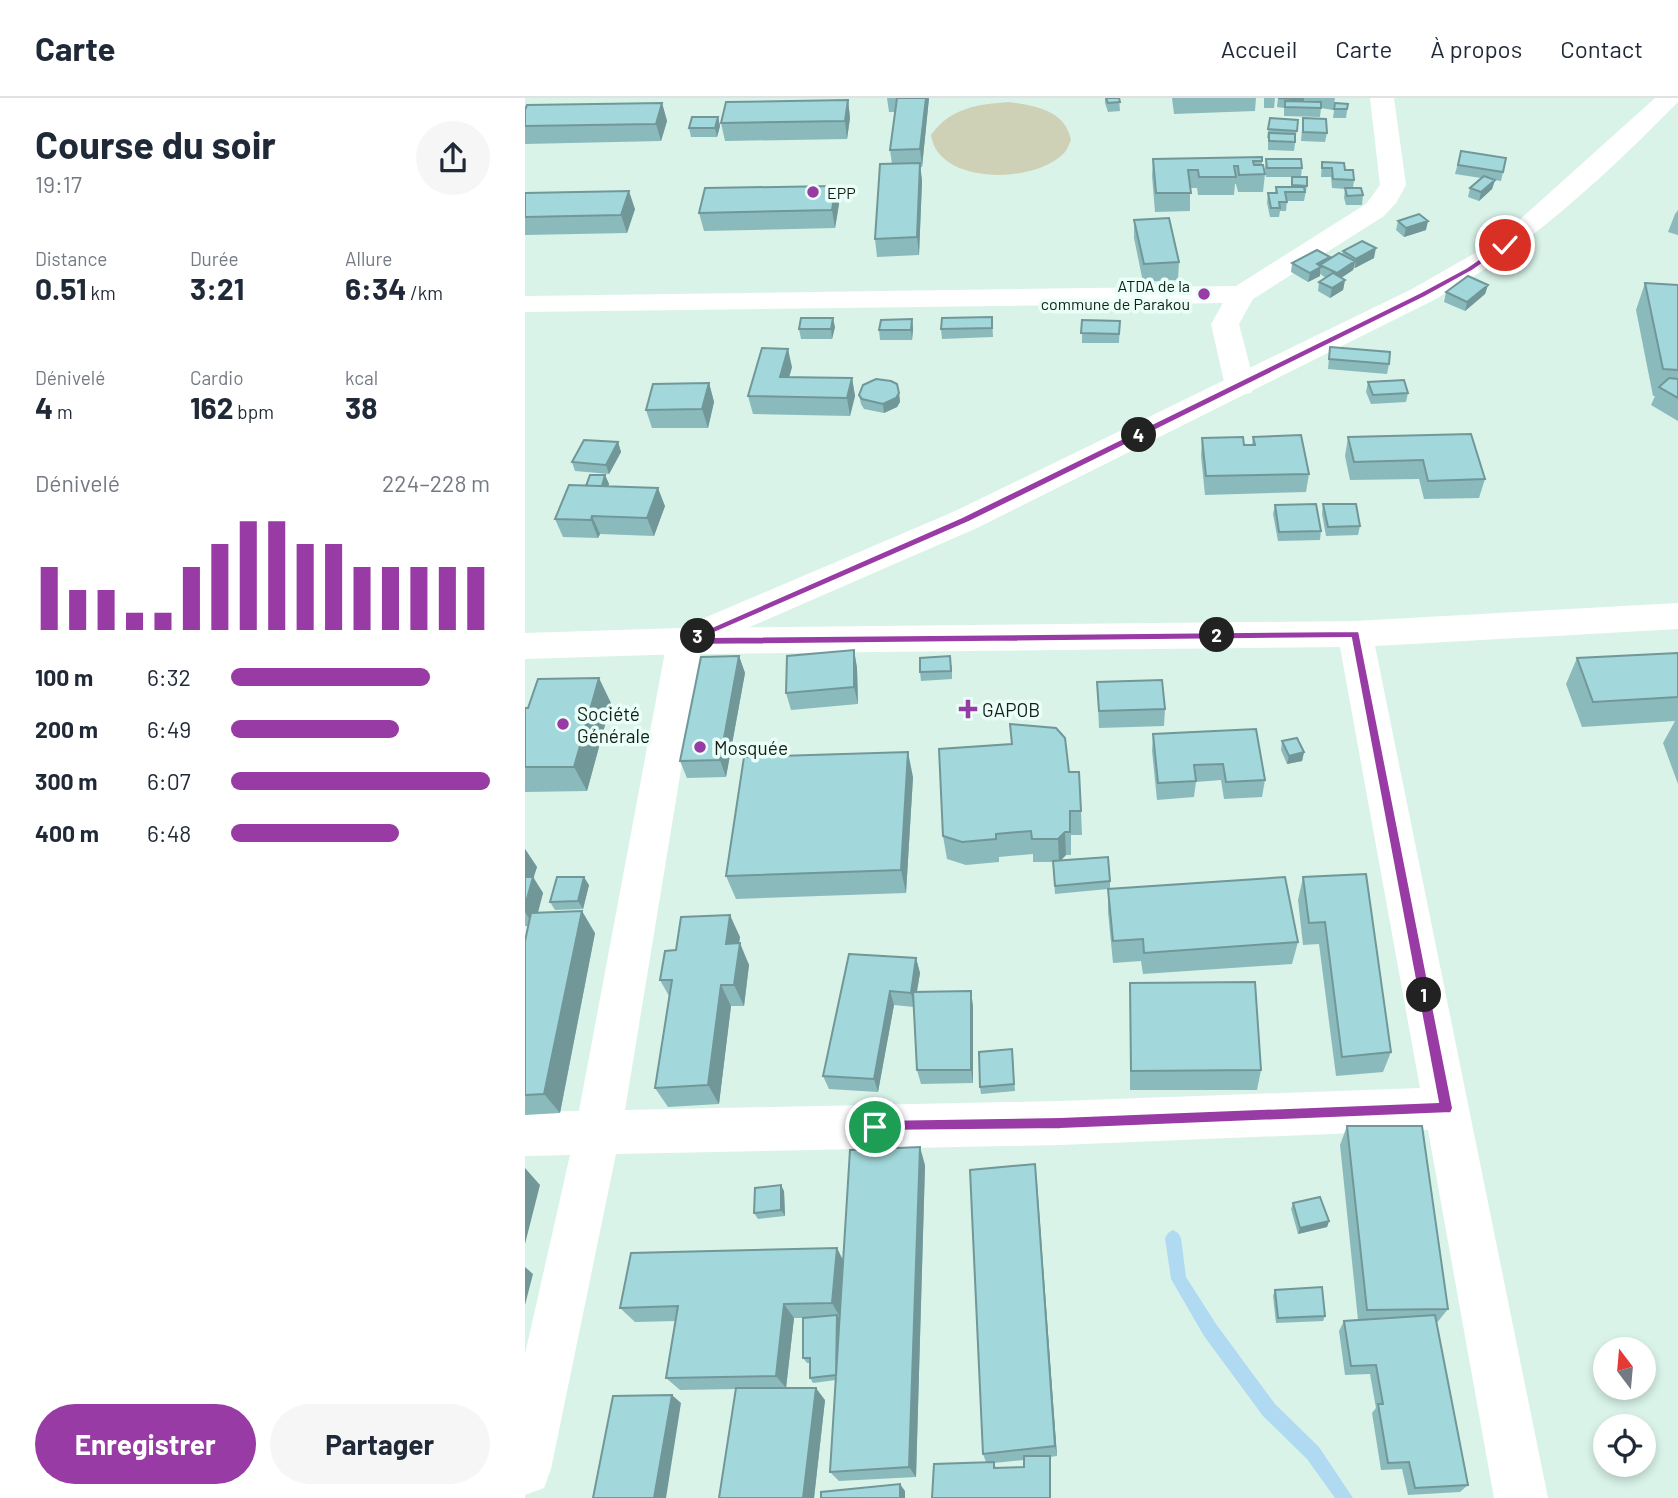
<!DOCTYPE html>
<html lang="fr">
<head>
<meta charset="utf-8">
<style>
  :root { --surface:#fff; --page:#f6f6f7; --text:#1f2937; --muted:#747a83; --line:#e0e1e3; --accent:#993ba5 }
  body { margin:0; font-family:Barlow,sans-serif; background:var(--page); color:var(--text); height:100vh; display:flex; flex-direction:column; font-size:26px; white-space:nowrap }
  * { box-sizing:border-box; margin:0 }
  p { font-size:23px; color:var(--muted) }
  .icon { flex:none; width:38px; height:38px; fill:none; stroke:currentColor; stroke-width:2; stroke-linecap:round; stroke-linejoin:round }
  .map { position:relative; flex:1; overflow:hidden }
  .panel { display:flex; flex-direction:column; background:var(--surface); width:525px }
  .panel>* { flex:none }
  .needle { width:46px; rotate:344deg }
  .tools { position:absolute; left:1068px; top:1239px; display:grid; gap:14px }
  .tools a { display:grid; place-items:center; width:63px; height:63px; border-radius:50%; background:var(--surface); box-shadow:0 4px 10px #0003; font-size:35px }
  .pin { position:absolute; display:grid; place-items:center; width:60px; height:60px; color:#fff; margin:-30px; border:4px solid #fff; border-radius:50%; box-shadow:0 2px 7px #0007 }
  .km { position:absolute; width:35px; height:35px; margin:-18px; border-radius:50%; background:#222; color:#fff; font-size:19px; line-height:35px; text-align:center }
  .round { display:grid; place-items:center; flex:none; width:74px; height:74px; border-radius:37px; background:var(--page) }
  .overview { display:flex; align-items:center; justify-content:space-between; height:119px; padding:0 35px }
  h1 { font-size:38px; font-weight:700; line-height:52px }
  .figures { display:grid; grid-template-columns:repeat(3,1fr); gap:10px; height:119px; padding:7px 35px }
  .figures div { display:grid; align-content:center }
  .figures b { font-size:30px; font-weight:700 }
  .figures small { font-size:19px; font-weight:400 }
  .figures p { font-size:19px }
  .chart { height:196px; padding:14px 35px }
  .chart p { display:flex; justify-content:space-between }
  .chart svg { width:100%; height:126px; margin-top:7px; stroke:var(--accent); stroke-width:6 }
  .cta { display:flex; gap:14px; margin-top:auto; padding:14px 35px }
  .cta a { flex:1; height:80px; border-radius:42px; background:var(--accent); color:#fff; font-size:28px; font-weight:700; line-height:80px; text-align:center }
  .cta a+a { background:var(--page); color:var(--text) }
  ul { padding:0 35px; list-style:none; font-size:23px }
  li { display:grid; grid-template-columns:112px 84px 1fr; align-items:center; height:52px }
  li i { height:18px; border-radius:9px; background:var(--accent) }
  header { display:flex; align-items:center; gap:42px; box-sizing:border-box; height:98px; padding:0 35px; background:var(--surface); border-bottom:2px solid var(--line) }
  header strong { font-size:33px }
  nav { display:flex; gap:38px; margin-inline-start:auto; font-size:24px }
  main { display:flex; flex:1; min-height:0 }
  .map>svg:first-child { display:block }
</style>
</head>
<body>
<header>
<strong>Carte</strong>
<nav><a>Accueil</a><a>Carte</a><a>À propos</a><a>Contact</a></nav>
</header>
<main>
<section class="panel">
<div class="overview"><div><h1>Course du soir</h1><p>19:17</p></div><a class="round"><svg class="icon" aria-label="share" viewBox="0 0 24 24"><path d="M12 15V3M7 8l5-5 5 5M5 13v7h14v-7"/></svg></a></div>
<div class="figures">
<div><p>Distance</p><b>0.51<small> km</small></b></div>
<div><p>Durée</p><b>3:21</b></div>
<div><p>Allure</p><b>6:34<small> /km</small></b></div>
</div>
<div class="figures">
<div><p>Dénivelé</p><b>4<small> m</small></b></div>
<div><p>Cardio</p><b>162<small> bpm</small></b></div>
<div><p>kcal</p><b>38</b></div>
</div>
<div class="chart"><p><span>Dénivelé</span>224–228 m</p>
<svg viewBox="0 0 160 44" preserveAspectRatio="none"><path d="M5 44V22M15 44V30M25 44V30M35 44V38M45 44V38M55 44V22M65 44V14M75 44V6M85 44V6M95 44V14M105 44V14M115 44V22M125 44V22M135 44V22M145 44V22M155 44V22"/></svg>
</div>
<ul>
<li><b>100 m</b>6:32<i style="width:77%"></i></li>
<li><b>200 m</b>6:49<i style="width:65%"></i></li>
<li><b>300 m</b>6:07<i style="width:100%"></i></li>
<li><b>400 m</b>6:48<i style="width:65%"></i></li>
</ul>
<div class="cta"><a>Enregistrer</a><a>Partager</a></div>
</section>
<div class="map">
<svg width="1153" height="1400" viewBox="0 0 1153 1400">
  <rect width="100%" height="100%" fill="#d9f3e9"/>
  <path fill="#cfd1b6" d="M484 4C511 8 540 12 546 42 544 46 542 53 538 56 508 86 413 87 406 37 425 10 453 6 484 4Z"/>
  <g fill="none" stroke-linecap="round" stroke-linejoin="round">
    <path fill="#b0daf2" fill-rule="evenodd" d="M648 1132 653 1135 656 1140 661 1179 691 1226 750 1306 794 1349 828 1400H810L782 1361 738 1318 679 1238 646 1181 640 1140 643 1135Z"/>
    <path fill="#fff" fill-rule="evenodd" d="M845 0H869L881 87 871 105 859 118 728 201 714 226 730 288 726 295 715 297 704 295 700 288 686 226 698 205 0 214V198L711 188 841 106 855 87Z
      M1153 505V531L850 548 1023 1400H969L903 1032 535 1047 91 1056 26 1371 19 1390 0 1397V1256L45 1057 0 1058V1014L54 1013 142 543 148 534 160 530 830 523ZM815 549 895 990 535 1003 100 1012 175 556Z"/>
    <path fill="#fff" fill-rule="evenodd" d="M1130 0H1153V4C1078 80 1001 152 907 203L452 430 172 552 160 556 0 561V535L156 530 428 414 887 191 950 155 992 124Z"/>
  </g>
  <path fill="#8bbabc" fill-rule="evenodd" d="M362 0H404L397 69H395L397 83 394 157 352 159 350 141 367 66 365 52 370 14H364Z
    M580 0H594L595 13 583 14 580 5Z
    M647 0H731L730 13 649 16Z
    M739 0H750L749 10H739Z
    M753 0H810L808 12 796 10 795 19 759 18V10L752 9Z
    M323 2 325 20 322 41 200 43 196 25Z
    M137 5 142 23 136 43 0 46V12Z
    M810 5 823 6 821 20H808Z
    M193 19 195 28 192 39H166L164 30Z
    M745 20 773 22 769 53 743 52V40H742Z
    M778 20 802 35 800 44 776 43Z
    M936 53 981 60 976 83 970 82 967 91 954 103 943 99 945 90 956 80 930 76Z
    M628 61 737 63V67L740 76 738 94H713L711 86H710L709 97H673L672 90H665V113L630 114 627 78Z
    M741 61 777 70 776 79 782 88 779 103H762L761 113H755L754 119H745L742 105 743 95H750L751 89H766L767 79H741L740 70Z
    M797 64 820 72 829 82 828 90 838 97 837 107H821L819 100 820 91 807 90 806 79H796Z
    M311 88 314 106 310 130 179 133 174 115Z
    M0 95 110 111 102 135 0 137Z
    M1153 112V137L1143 134 1150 116Z
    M609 122 654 164 653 182 618 184 609 140Z
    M873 123 901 132 879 139 871 132Z
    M818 153 849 160 830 170H829L828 172 816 180 820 182 818 192 805 200 793 193 794 184 801 180 795 176V178L783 184 766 174 767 165 804 161 817 156Z
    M1120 185 1153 187V323L1126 307 1130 298H1128L1111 212Z
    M963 187 960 196 940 213 919 204 921 194Z
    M467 219 468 239 417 241 416 231Z
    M387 221 388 231 387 242H355L354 232Z
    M557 222 595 223 594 245H557Z
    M310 229 307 241H276L274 231Z
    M805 249 864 266 862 276 803 271Z
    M267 269 264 279 327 280 330 298 325 318 228 316 223 298Z
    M843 284 883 295 881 304 846 306 841 294Z
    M184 285 189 304 183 330H127L121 312Z
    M374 295 375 304 372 309 359 315 339 311 336 306 334 297Z
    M728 339 784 376 781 394 680 397 676 358 677 340 719 347H727Z
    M823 339 960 381 954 400 899 401 894 381 825 382 820 358Z
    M93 344 96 354 84 376 50 373 47 364Z
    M80 377 84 386 83 388 140 408 129 438 75 436 73 440 38 439 30 421 61 388Z
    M798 406 835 428 833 437 801 438 797 416Z
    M750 407 796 433 795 442 753 443 748 416Z
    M329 552 332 570 333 606 266 612 261 595Z
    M1153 555V686L1138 645 1150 623 1057 629 1041 586 1052 560Z
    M214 558 220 575 201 679 162 680 155 663Z
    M427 567V581L396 583 395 574Z
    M572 584 640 611 639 628 574 630Z
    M86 605 62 693 0 694V610Z
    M628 636 740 682 737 699 699 701 696 682 671 684 669 699 632 702 627 653Z
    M757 643 779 654 777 663 762 666 756 652Z
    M544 674 556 713 557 737H546V757H541L536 762 585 783V791L773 844 767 866 618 876 616 863 588 865 583 814V791L530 796 528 764H508V756L474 759V764L441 767 422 761 418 738Z
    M388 679 381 795 211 801 201 778Z
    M0 751 12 769 8 779 18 795 13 815 70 835 35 1015 0 1017V843L4 828H0Z
    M778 779 866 954 858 974 811 978 794 846 778 847 773 802Z
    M64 787 58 811 30 812 25 804Z
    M215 839 214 845 224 867 219 908H206L194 1006 143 1009 130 990 144 898 135 882 151 852Z
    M391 860 395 875 392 894 448 908V985L396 986 392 972 389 909 369 907 353 994 304 991 298 978Z
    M605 885 736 972 732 992H605Z
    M488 958 490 993 456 996 455 989Z
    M822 1028 923 1211 911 1226 943 1387 935 1394 883 1397 877 1371 856 1372 847 1315 851 1310 845 1276 820 1277 814 1233 819 1223 833 1222 815 1047Z
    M510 1066 532 1358 525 1359 526 1365 407 1400 461 1364 458 1356ZM499 1362V1369L471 1370 469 1365Z
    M400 1067 391 1379 314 1383 305 1374 311 1282 288 1285 285 1280V1265H282L278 1260 281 1220H269L261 1290 300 1302 289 1400H194L211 1291 155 1292 141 1280 151 1223 110 1224 95 1210 312 1150 318 1164Z
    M259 1093 260 1118 233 1121 229 1115Z
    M768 1105 804 1123 802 1129 773 1136 766 1111Z
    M750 1192 800 1218 798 1223 751 1225 748 1198Z"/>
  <path fill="#719799" d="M401 0H404L397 69 395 51Z
    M323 2 325 20 322 41 320 23Z
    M137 5 142 23 136 43 131 26Z
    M193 19 195 28 192 39 190 30Z
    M395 65 397 83 394 157 392 139Z
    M970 82 967 91 954 103 956 94Z
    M311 88 314 106 310 130 307 112Z
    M104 93 110 111 102 135 96 117Z
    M903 123 901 132 879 139 881 130Z
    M851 150 849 160 830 170 831 161Z
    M805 159 803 169 795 167V178L783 184 785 175 792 166Z
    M830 163 828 172 810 184 812 175Z
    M820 182 818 192 805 200 807 190Z
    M963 187 960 196 940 213 942 204Z
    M308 220 310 229 307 241 306 231Z
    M387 221 388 231 387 242 386 232Z
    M263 251 267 269 259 297 255 279Z
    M327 280 330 298 325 318 322 300Z
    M184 285 189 304 183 330 177 311Z
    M374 295 375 304 372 309 359 315 358 306Z
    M93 344 96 354 84 376 81 367Z
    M80 377 84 386 80 399 77 390Z
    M133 390 140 408 129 438 122 420Z
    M67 418 75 436 73 440 66 422Z
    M329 552 332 570 333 606 329 589Z
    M214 558 220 575 201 679 195 662Z
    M74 580 86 605 62 693 49 669Z
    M383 654 388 679 381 795 376 772Z
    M779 654 777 663 762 666 764 658Z
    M540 734 541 757 534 764 533 741Z
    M0 751 12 769 5 791 0 783Z
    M8 779 18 795 9 828 0 814V808Z
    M59 779 64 787 58 811 53 803Z
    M57 813 70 835 35 1015 19 996Z
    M205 817 215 839 211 867 201 846Z
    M215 845 224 867 219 908 209 887Z
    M391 860 395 875 389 909 386 895Z
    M196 887 206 908 194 1006 183 987Z
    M365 893 369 907 353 994 349 981Z
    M446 893 448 908V985L446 972Z
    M395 1049 400 1067 391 1379 384 1369Z
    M510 1066 512 1084 532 1358 530 1348Z
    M0 1070 15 1087 0 1146Z
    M256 1087 259 1093 260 1118 256 1112Z
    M804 1123 802 1129 773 1136 775 1130Z
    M312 1150 320 1166 315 1219 307 1205Z
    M0 1169 8 1176 0 1207Z
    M259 1206 269 1220 261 1290 251 1278Z
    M312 1217 315 1222 312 1277Z
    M291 1290 300 1302 289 1400H278Z
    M147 1297 156 1305 141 1400H129Z
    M525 1358 526 1365V1400H525Z
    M375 1386 380 1393V1400H375Z"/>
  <path fill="#a2d8db" stroke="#719799" stroke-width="2" d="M372 0H401L395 51 365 52Z
    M581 0H594L595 4 583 5Z
    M753 0H778V2Z
    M323 2 320 23 196 25 201 4Z
    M760 3 796 4V10L760 9Z
    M137 5 131 26 0 28V12L2 7Z
    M810 5 823 6 822 11H809Z
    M167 19H193L190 30H164Z
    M745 20 773 22 772 33 743 31Z
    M778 20 801 21 802 35 778 34Z
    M744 35 770 36V44L744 43Z
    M936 53 981 60 978 74 933 67Z
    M737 59V63H728L729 67H738L740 76 714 77 713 68H709L711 79H674L673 72H663L666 95H631L628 61Z
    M741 61H776L777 70H742Z
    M797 64 819 65 820 72H828L829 82 808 81 807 70H797Z
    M395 65 392 139 350 141 355 66Z
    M959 78 970 82 956 94 945 90Z
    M767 79H782V88L767 87Z
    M311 88 307 112 174 115 180 90Z
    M751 89H779L780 94H760L762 104H754L755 110H746L743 95H752Z
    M820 90H836L838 97 822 98Z
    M104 93 96 117 0 119V95Z
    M894 116 903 123 881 130 873 123Z
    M644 120 654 164 619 166 609 122Z
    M837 143 851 150 831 161 818 153Z
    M792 152 805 159 792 166 796 169 785 175 767 165Z
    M814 155 830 163 812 175 795 167Z
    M808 175 820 182 807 190 794 184Z
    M943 178 963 187 942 204 921 194Z
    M1120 185 1153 187V272L1138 271Z
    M467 219V230L416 231 417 220Z
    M276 220H308L306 231H274Z
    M387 221 386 232H354L356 222Z
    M557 222 595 223 594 236 556 235Z
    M805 249 865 254 864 266 804 261Z
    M237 250 263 251 255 279 327 280 322 300 223 298Z
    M1144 280 1153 281V300L1134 289Z
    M351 281 366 283 372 286 374 295 371 300 358 306 337 301 334 297 338 287Z
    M879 282 883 295 848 297 843 284Z
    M184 285 177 311 121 312 128 286Z
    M946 336 960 381 903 383 898 362 829 364 823 339Z
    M776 337 784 376 681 378 677 340 718 339 719 347H730L728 339Z
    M59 342 93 344 81 367 47 364Z
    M65 377H80L77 388H61Z
    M44 387 133 390 122 420 67 418 66 422 30 421Z
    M791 406 796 433 754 434 750 407Z
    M798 406H831L835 428 803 429Z
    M329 552V589L261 595 262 558Z
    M1153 555V599L1068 604 1052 560Z
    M214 558 195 662 155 663 176 559Z
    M425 558 426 573 395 574V560Z
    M74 580 49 669H0V610H3L13 581Z
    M637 582 640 611 574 613 572 584Z
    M485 626 531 630 540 640 544 674H554L556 713H545V734H540L533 741H507L506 733 471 736V741L437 744 418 738 414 651 487 646Z
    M731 631 740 682 701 684 698 666 669 667 671 683 633 685 628 636Z
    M772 640 779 654 764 658 757 643Z
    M383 654 376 772 201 778 219 659Z
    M583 759 585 783 530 788 528 763Z
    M841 776 866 954 817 959 800 824 784 825 778 779Z
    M0 779H8L0 808Z
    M32 779H59L53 803 25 804Z
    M760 779 773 844 619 855 618 841 588 843 583 791Z
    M57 813 19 996 0 997V843L6 815Z
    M205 817 201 846 215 845 209 887H196L183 987 130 990 147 882H135L140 853 151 852 156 819Z
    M324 856 391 860 386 895 365 893 349 981 298 978Z
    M730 884 736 972 606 973 605 885Z
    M446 893V972H392L388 894Z
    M487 951 489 986 455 989 454 954Z
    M822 1028H897L923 1211 842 1212Z
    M395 1049 384 1369 305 1374 325 1052Z
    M510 1066 530 1348 458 1356 445 1072Z
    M256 1087V1112L229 1115 230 1090Z
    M795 1099 804 1123 775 1130 768 1105Z
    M312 1150 307 1205 259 1206 251 1278 141 1280 153 1208 95 1210 106 1155Z
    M797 1189 800 1218 753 1220 750 1192Z
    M312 1217 311 1277 285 1280V1260H278V1220Z
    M910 1217 943 1387 890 1390 884 1364 863 1365 853 1306H858L851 1267 826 1268 819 1223Z
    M211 1290H291L278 1400H194Z
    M147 1297 129 1400H68L88 1298Z
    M499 1358H525V1400H407L409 1366 469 1364V1370L499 1369Z
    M375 1386V1400H296V1394Z"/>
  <path fill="#993ba5" stroke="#fff" stroke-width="2" d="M977 145 984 147 947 173 900 199 444 424 180 539 834 533 928 1010 926 1015 535 1031 345 1033 343 1029 350 1022 535 1019 913 1004 826 540 160 547 155 543 437 419 894 195 941 170Z"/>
  <g fill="#993ba5" stroke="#eafff7" stroke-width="2.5">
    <circle cx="288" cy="94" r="7"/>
    <circle cx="679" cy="196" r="7"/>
    <path d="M439.5 600.5h7v7h7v7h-7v7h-7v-7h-7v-7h7z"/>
    <circle cx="38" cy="626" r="7"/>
    <circle cx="175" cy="649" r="7"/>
  </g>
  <g text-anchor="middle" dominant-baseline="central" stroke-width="7" stroke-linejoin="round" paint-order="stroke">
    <g font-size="16" fill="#151e1b" stroke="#eafff7" text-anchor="start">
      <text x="302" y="94">EPP</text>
      <text x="665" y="187" text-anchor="end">ATDA de la<tspan x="665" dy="18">commune de Parakou</tspan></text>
    </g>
    <g font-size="19" fill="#151e1b" stroke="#eafff7" text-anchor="start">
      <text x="457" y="611">GAPOB</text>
      <text x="52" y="615">Société<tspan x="52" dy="22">Générale</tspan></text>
      <text x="189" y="649">Mosquée</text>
    </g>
  </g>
</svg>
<div class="tools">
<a><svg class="needle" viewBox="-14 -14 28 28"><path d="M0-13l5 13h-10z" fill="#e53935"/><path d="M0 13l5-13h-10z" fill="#747a83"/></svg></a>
<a><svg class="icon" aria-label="locate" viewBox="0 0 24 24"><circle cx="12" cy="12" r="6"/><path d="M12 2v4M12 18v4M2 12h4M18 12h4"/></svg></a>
</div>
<div class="pin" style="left:350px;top:1029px;background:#1e9e55"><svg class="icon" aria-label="arrive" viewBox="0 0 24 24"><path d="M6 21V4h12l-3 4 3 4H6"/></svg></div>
<div class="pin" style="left:980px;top:147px;background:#d93025"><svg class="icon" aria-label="check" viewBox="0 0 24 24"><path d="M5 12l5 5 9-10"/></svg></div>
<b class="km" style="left:899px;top:897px">1</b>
<b class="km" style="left:692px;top:537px">2</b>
<b class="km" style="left:173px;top:538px">3</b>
<b class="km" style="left:614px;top:337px">4</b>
</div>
</main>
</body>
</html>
